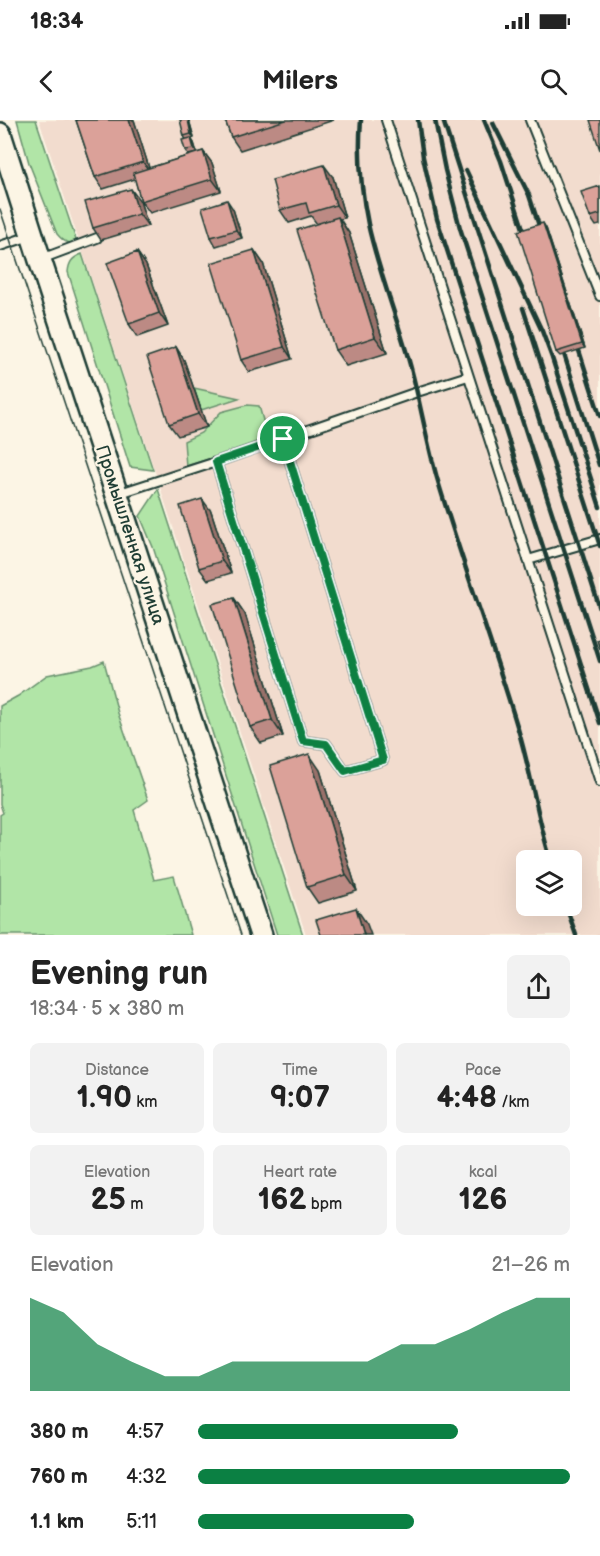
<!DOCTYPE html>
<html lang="en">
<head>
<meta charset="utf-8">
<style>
  :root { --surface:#fff; --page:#f2f2f2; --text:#222; --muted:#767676; --accent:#0b8043 }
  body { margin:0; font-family:"Balsamiq Sans",sans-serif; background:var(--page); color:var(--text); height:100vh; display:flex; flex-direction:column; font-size:22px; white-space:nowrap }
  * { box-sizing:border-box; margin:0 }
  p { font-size:20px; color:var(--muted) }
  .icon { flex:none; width:33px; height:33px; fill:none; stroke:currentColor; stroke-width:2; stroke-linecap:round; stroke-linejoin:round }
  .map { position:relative; height:815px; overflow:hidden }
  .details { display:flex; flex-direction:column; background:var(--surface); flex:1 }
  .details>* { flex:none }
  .buttons { position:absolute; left:516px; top:730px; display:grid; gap:12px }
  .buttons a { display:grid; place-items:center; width:66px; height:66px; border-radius:9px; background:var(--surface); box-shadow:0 6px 24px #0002; font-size:30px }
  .pin { position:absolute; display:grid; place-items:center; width:51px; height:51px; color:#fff; margin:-26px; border:3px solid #fff; border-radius:50%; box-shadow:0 2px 6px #0007 }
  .round { display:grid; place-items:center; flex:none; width:63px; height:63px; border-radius:9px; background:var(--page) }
  .head { display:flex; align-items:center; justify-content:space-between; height:102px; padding:0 30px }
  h1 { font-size:33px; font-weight:700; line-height:45px }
  .stats { display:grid; grid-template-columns:repeat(3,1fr); gap:9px; height:102px; padding:6px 30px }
  .stats div { display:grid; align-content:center; border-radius:9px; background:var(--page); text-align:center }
  .stats b { font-size:30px; font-weight:700 }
  .stats small { font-size:16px; font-weight:400 }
  .stats p { font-size:16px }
  .chart { height:168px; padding:12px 30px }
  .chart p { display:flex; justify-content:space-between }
  .chart svg { width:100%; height:108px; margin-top:6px; fill:var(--accent); opacity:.7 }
  ul { padding:0 30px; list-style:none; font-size:20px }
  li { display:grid; grid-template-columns:96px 72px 1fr; align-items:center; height:45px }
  li i { height:15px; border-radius:8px; background:var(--accent) }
  .status { display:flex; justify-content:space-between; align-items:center; height:42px; padding:0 30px; background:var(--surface); direction:ltr }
  .status svg { height:16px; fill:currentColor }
  header { display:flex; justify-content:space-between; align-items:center; height:78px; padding:0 30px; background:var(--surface); font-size:27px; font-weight:700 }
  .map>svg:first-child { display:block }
</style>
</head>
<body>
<div class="status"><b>18:34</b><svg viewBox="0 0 49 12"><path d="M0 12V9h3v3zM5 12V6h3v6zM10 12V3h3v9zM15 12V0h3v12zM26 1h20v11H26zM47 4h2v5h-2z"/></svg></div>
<header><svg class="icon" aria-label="back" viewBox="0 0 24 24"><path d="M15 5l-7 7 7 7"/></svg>Milers<svg class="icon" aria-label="search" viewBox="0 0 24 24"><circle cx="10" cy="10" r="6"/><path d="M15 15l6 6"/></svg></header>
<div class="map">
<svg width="600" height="815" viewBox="0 0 600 815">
  <rect width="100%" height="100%" fill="#fcf5e5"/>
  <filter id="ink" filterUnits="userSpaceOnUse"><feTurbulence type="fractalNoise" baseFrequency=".0167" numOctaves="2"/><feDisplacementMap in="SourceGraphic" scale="12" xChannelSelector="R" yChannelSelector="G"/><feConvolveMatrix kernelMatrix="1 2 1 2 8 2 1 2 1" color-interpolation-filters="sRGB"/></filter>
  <g filter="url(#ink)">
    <path fill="#f2dcce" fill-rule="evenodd" d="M39 0H600V815H306L158 361ZM526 741H572V786H526Z"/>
    <path fill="#b1e5a7" stroke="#68916e" stroke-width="1.5" d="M17 0H36L77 123C67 124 63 121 57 114L29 43Z
      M82 134 153 350 130 347 68 152C69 142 72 138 82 134Z
      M194 268 239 278 201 290Z
      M247 285 259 286 266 311 261 323 186 346 184 321 201 313 221 292Z
      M158 369 303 815H277L153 427 140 396Z
      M104 541 118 593 148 680 134 690 154 760 174 756 191 815H0V695L3 693 0 684V586L18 576 47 555 92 546Z"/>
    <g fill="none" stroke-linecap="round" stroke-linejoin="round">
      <g stroke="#1f3d34" stroke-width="12">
        <path id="lane" d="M386 0 600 662
          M530 0 600 176
          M0 126 30 116
          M41 139 97 118
          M216 342 303 621 326 624 345 651 383 640 283 319
          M117 374 216 342 417 272 468 256
          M528 440 600 419"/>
      </g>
      <g stroke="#1f3d34" stroke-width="26">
        <path id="secondary" d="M0 14 40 140 261 815"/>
      </g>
      <use href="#lane" stroke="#fcf5e5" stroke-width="8"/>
      <use href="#secondary" stroke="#fcf5e5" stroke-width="21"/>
      <path stroke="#1f3d34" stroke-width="1.5" d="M0 89 241 815"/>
      <path stroke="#1f3d34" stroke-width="4.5" d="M361 0C358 34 361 70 368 104 379 154 399 202 412 252 421 287 427 323 437 358 462 442 493 525 518 609 531 652 537 697 551 741
        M418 0 423 37 437 99 600 603
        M435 0 445 50 460 108 600 541
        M443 0 600 489
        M484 0 501 41 528 124
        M493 3 529 75 544 121
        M466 50 542 211 552 238 600 387
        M523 188 600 426
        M574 215 600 296
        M559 218 599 345
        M566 786 576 815"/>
    </g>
    <path fill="#bc8a84" stroke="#1f3d34" stroke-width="1.5" d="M76 0H134L149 48 203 31 212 43 221 71 150 93 141 81 135 59 103 69 95 57Z
      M189 0 194 18 191 19 194 23 197 33 188 35 185 30 186 20 184 16Z
      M225 0H334L240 30 231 17Z
      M333 57 345 98 340 99 349 113 387 233 346 246 335 230 317 104 311 96 289 103 280 90Z
      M600 66V105L596 106 590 97Z
      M140 81 148 106 101 120 93 108Z
      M233 89 242 118 216 126 211 117Z
      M546 108 585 228 560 236 556 232Z
      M254 130 263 143 292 239 249 252 241 240Z
      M137 132 146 145 168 206 137 217 129 204Z
      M176 227 184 240 207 307 178 316 169 304Z
      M211 391 231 453 208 460 199 448Z
      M234 478 245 494 283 616 261 623 250 607Z
      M320 650 357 771 318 783 307 767Z"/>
    <path fill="#99716b" stroke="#1f3d34" stroke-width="1.5" d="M129 0H134L151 54 143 42Z
      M188 0H189L194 18 191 14Z
      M191 18 194 23 197 33 194 29Z
      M203 31 212 43 221 71 212 59Z
      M324 45 333 57 345 98 336 85Z
      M131 69 140 81 148 106 139 94Z
      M227 80 233 89 242 118 236 110Z
      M338 97 349 113 387 233 375 217Z
      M543 103 546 108 585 228 582 224Z
      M254 130 263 143 292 239 284 227Z
      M137 132 146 145 168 206 159 193Z
      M176 227 184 240 207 307 198 294Z
      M202 379 211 391 231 453 222 441Z
      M234 478 245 494 283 616 272 600Z
      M309 634 320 650 357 771 346 755Z
      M356 788 367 804 371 815H364Z"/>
    <path fill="#dba199" stroke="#1f3d34" stroke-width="1.5" d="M76 0H129L143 42 95 57Z
      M180 0H188L191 14 184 16Z
      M225 0H286L231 17Z
      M590 0H600V30Z
      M191 18 194 29 185 30 182 20Z
      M203 31 212 59 141 81 133 53Z
      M324 45 336 85 309 93 306 83 280 90 272 60Z
      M600 66V94L590 97 581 72Z
      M131 69 139 94 93 108 85 82Z
      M227 80 236 110 211 117 202 88Z
      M338 97 375 217 335 230 297 110Z
      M543 103 582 224 556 232 518 111Z
      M254 130 284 227 241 240 211 143Z
      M137 132 159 193 129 204 107 143Z
      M176 227 198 294 169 304 147 237Z
      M202 379 222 441 199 448 180 386Z
      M234 478 272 600 250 607 212 484Z
      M600 519V530L597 520Z
      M309 634 346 755 307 767 270 646Z
      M356 788 364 815H321L316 800Z"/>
  </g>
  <g fill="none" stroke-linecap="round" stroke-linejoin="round" filter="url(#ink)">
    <g stroke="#fff" stroke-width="12">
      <path id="route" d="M283 319 383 640 345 651 326 624 303 621 216 342Z"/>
    </g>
    <use href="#route" stroke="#0b8043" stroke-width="8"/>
  </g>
  <g text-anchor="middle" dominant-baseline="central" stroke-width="4.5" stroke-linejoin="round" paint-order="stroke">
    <g font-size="18" fill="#1f3d34" stroke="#fcf5e5">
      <text transform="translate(130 415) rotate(72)">Промышленная улица</text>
    </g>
  </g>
</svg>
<div class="buttons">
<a><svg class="icon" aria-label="layers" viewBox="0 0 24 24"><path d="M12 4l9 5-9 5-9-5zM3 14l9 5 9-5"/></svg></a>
</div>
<div class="pin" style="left:283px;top:319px;background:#1e9e55"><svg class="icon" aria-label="arrive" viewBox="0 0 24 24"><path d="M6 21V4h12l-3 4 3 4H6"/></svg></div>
</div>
<section class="details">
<div class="head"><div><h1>Evening run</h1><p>18:34 · 5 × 380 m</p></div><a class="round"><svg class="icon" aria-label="share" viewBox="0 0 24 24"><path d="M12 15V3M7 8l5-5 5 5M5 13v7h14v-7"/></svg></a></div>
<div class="stats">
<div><p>Distance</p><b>1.90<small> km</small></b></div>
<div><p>Time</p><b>9:07</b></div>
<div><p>Pace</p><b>4:48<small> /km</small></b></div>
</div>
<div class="stats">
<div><p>Elevation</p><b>25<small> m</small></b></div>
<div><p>Heart rate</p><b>162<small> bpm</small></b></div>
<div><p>kcal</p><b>126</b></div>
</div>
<div class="chart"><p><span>Elevation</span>21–26 m</p>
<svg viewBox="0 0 160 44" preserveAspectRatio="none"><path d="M0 44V6L10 12L20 25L30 32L40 38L50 38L60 32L70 32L80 32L90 32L100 32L110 25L120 25L130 19L140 12L150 6L160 6V44z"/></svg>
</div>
<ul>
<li><b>380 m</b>4:57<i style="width:70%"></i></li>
<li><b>760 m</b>4:32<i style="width:100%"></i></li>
<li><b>1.1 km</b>5:11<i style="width:58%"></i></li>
</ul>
</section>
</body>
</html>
